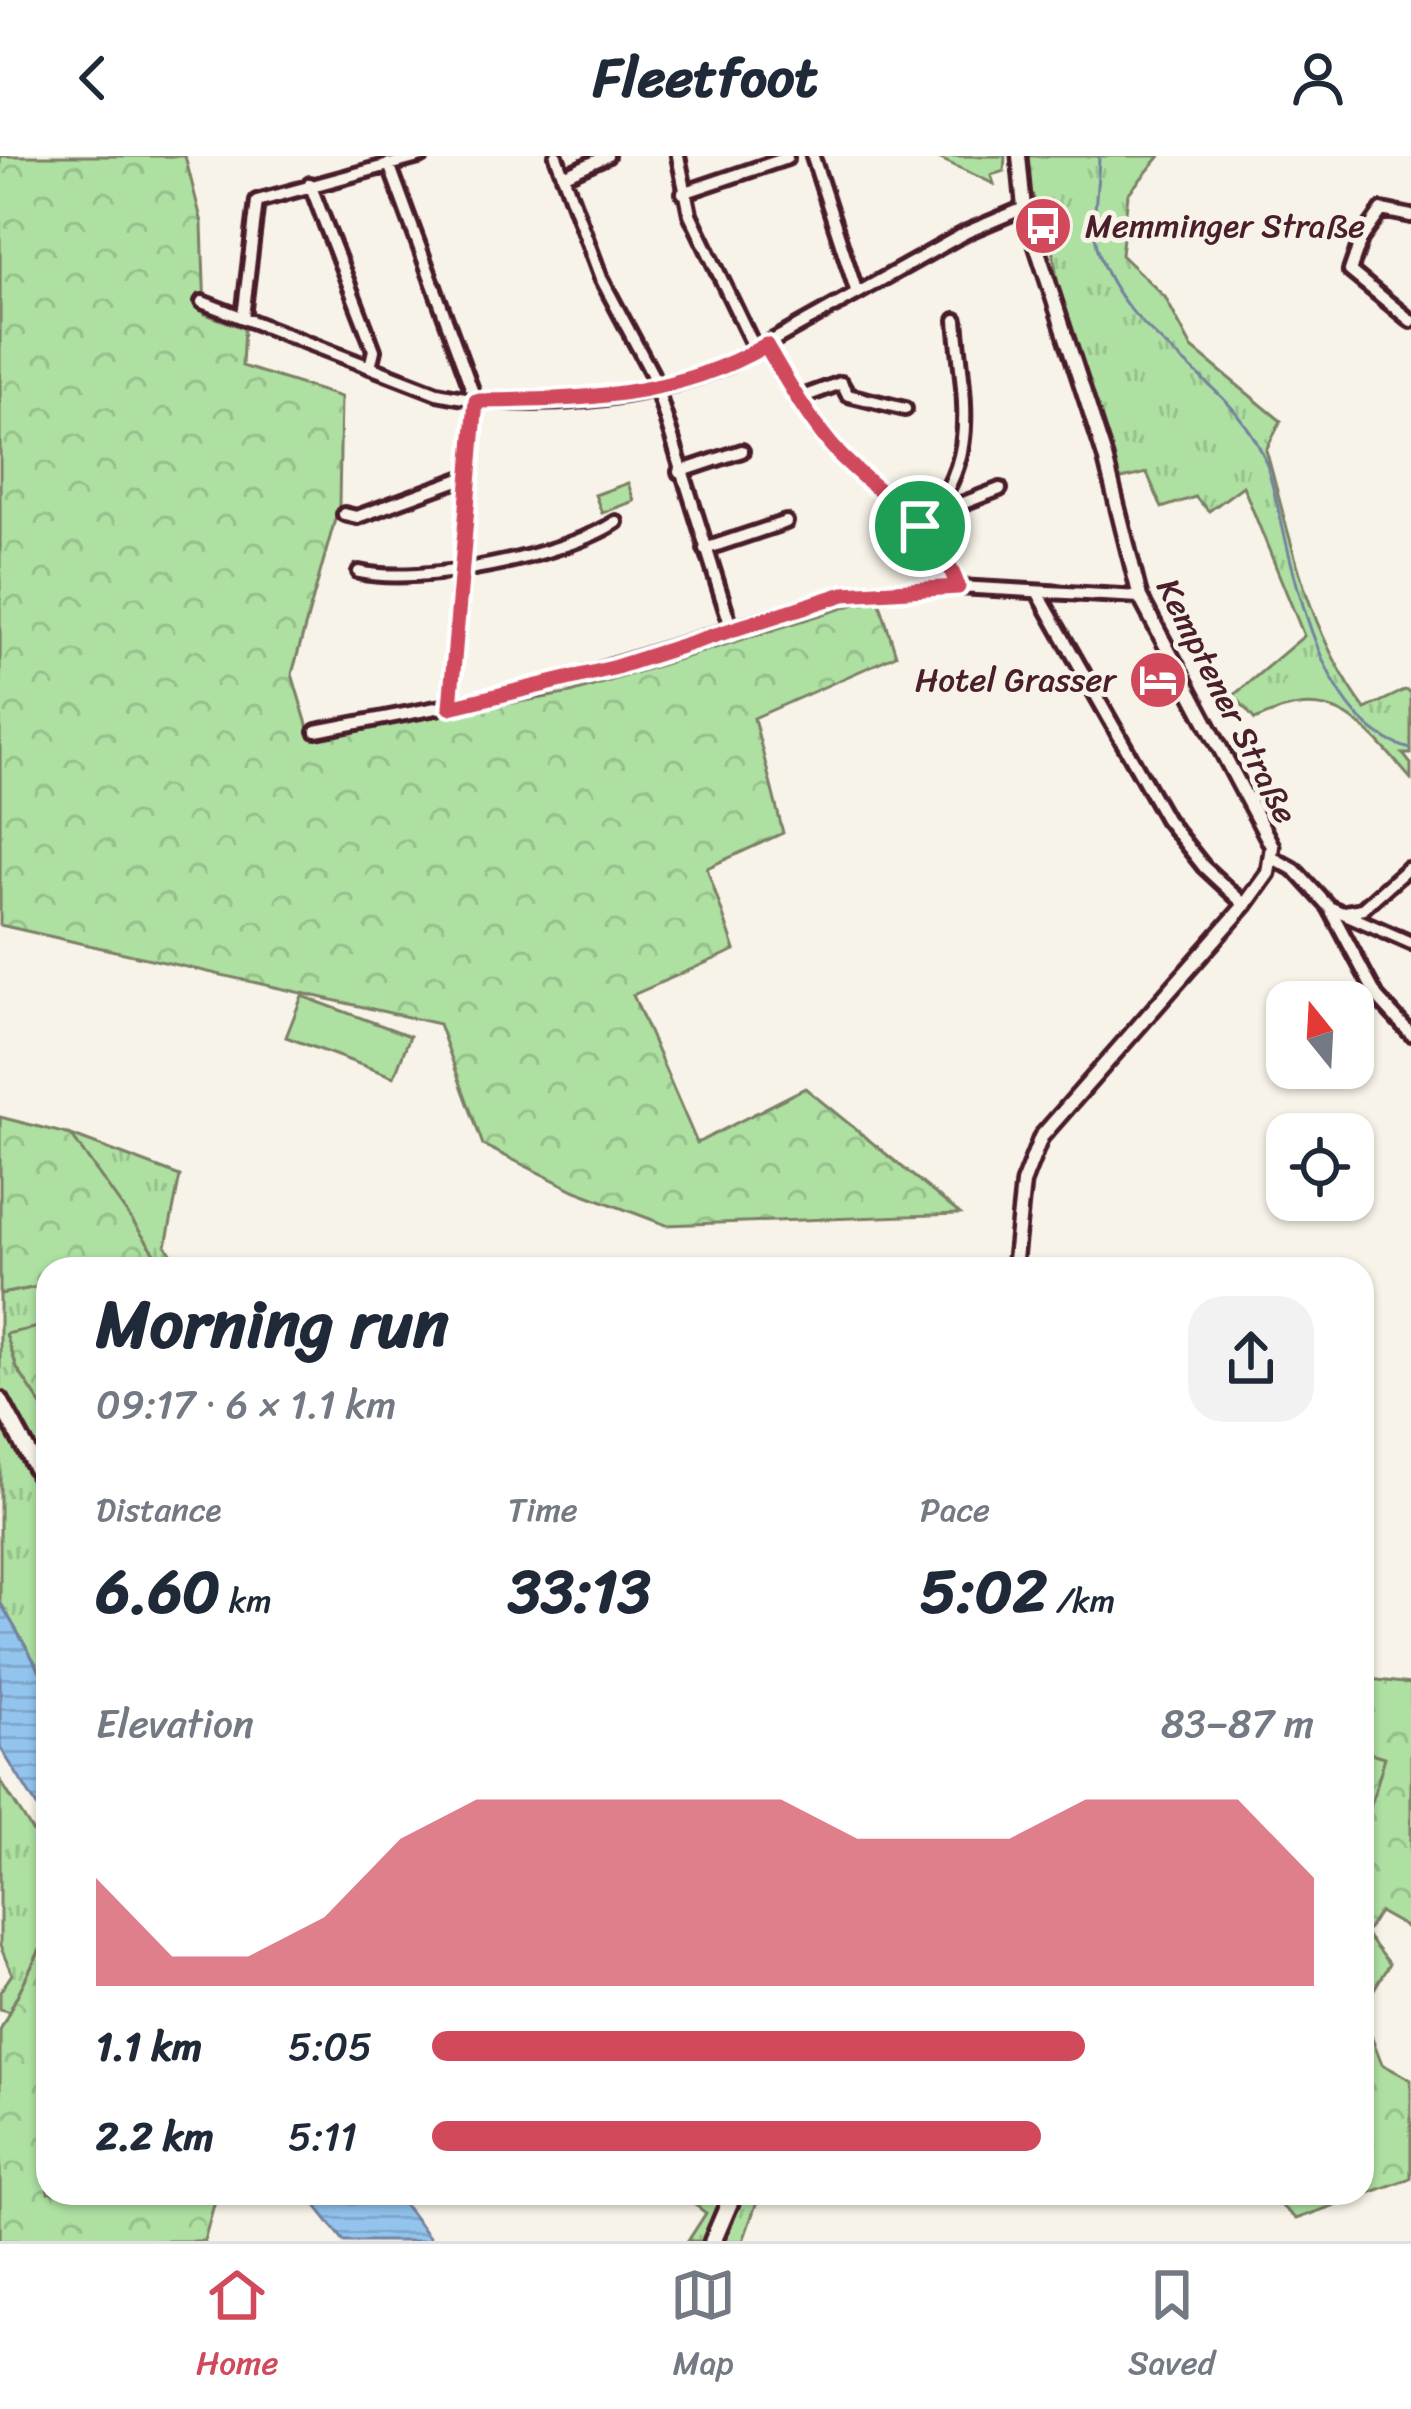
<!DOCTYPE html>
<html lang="en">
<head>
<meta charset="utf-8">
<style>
  :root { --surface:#fff; --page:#f2f2f3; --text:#1f2937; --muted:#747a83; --line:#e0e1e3; --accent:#d1495b }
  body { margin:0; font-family:Sriracha,sans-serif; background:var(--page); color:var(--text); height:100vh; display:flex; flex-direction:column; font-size:45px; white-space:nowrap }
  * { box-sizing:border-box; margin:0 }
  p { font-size:39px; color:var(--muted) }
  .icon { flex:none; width:66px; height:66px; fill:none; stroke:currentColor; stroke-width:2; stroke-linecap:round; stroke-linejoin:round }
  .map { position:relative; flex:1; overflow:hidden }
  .panel { position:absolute; left:36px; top:1101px; width:1338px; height:948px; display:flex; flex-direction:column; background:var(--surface); border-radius:36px; box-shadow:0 3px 9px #0004 }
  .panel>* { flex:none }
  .needle { width:78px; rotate:342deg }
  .fabs { position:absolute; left:1266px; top:825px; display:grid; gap:24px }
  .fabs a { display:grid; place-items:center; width:108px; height:108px; border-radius:24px; background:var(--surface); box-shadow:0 3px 9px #0004; font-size:60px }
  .pin { position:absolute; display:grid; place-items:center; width:102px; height:102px; color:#fff; margin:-51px; border:6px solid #fff; border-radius:50%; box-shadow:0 3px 12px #0007 }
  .round { display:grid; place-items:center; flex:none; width:126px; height:126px; border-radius:36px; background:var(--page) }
  .overview { display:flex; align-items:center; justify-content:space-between; height:204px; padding:0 60px }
  h1 { font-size:66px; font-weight:800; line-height:90px }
  .stats { display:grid; grid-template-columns:repeat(3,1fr); gap:18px; height:204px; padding:12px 60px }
  .stats div { display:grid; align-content:center }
  .stats b { font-size:60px; font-weight:800 }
  .stats small { font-size:33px; font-weight:400 }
  .stats p { font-size:33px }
  .chart { height:336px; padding:24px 60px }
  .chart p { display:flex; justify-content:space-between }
  .chart svg { width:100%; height:216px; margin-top:12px; fill:var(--accent); opacity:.7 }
  ul { padding:0 60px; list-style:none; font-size:39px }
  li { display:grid; grid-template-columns:192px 144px 1fr; align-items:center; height:90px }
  li i { height:30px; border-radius:15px; background:var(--accent) }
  header { display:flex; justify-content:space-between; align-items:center; height:156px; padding:0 60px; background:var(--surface); font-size:54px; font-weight:800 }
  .dock { display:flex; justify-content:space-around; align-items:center; height:168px; border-top:3px solid var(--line); background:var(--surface); font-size:33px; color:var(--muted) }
  .dock a { display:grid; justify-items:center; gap:6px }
  .dock .current { color:var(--accent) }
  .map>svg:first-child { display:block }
</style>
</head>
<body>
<header><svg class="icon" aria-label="back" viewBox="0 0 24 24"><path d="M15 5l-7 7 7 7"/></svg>Fleetfoot<svg class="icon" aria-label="person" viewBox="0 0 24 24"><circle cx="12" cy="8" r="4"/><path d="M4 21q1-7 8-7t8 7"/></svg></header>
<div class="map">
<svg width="1411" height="2085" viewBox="0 0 1411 2085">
  <defs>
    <pattern id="grass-tufts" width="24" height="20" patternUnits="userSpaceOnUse" patternTransform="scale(3)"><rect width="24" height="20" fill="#ade0a1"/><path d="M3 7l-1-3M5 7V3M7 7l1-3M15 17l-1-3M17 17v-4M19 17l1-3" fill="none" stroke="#96c08b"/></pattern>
    <pattern id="forest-crowns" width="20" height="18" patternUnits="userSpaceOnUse" patternTransform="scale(3)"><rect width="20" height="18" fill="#ade0a1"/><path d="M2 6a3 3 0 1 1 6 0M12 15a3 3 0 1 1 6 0" fill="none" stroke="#96c08b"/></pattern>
    <pattern id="garden-furrows" width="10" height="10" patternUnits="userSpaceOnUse" patternTransform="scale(3)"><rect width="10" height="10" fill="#ade0a1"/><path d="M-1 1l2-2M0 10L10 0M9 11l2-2" fill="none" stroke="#96c08b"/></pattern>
    <pattern id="water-rules" width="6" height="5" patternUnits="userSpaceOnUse" patternTransform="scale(3)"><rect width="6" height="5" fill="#92c4ee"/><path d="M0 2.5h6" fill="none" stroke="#7fa8cc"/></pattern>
  </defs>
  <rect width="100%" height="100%" fill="#f7f3e8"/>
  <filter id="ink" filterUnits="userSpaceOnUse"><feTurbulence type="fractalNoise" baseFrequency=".00833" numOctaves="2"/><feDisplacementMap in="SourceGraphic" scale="24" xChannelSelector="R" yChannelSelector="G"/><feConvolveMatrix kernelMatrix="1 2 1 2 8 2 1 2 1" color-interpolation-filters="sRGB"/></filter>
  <g filter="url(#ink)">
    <path fill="url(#grass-tufts)" stroke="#7c8066" stroke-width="3" d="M934 0H1005L1004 15 991 19 994 28Z
      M1026 0H1160L1128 38 1121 99 1165 141 1192 192 1281 265 1266 294C1292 387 1307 474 1365 553L1405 534 1411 536V598H1403L1411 608V623C1362 567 1335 526 1255 564L1234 539 1304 480 1243 330 1209 355 1195 341 1162 352 1147 317 1118 324 1060 146 1052 86 1027 26Z
      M71 979 180 1020 166 1090 176 1105 195 1113H131L161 1106Z
      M48 1129V1169L7 1178 17 1212 48 1259V1529L0 1446V1138Z
      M0 1624 48 1700V1778L9 1856 0 1853V1836L12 1818 0 1790Z
      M679 2037H760L743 2085H688L706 2057Z"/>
    <path fill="url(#forest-crowns)" stroke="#7c8066" stroke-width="3" d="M0 0H185L202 67 205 158 244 172 242 210 341 241 339 349 292 518 311 582 571 537 878 441 896 499 754 562 783 677 707 712 735 794 633 839 697 987 805 932 960 1058 666 1069 576 1035 483 989 439 868 0 769Z
      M0 961 71 979 162 1107 131 1113H48V1129L0 1138Z
      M48 1169V1259L17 1212 6 1178Z
      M1362 1522 1411 1528V1774L1379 1756 1365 1778 1389 1808 1362 1853V1678L1384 1602 1362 1595Z
      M48 1778V2037H217L204 2085H0V1874Z
      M1362 1856 1382 1908 1411 1924V2022L1296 2063 1267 2037H1362Z"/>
    <path fill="#ade0a1" stroke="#7c8066" stroke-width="3" d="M628 327 634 345 602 357 595 339Z
      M302 840 410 880 394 921 286 881Z"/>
    <path fill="url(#garden-furrows)" stroke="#7c8066" stroke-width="3" d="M1362 1595 1385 1601 1362 1678Z"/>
    <path fill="url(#water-rules)" stroke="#7582a0" stroke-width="3" d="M0 1446 48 1529V1668L0 1591Z
      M306 2037H395L432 2085H344Z"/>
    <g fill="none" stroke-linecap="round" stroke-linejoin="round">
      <path stroke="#7582a0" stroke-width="3" d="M1099 0C1099 28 1090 67 1098 94 1125 188 1240 223 1268 312
        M1268 314C1293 396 1311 568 1411 593"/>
      <g stroke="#4a1f2b" stroke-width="20">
        <path id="minor" d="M556 0 601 122 652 218 732 474
          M678 0 690 58 756 195
          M813 1 857 137
          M389 8 476 245 450 551
          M563 20 607 0
          M310 28 374 194 370 211
          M683 37 787 2
          M1411 60 1382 54 1361 83 1350 115 1411 165
          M202 146 437 237C530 257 641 246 729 209L967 76 1024 52
          M243 161 257 45 422 0
          M766 189C788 227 810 266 840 299 882 342 939 372 958 431
          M797 243 841 227 848 239 905 253
          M679 316 742 295
          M939 351 948 353 1000 333
          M344 358 357 361 469 320
          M920 370C982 306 963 245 956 164
          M705 393 786 366
          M359 416C420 430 564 400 616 366
          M1038 437 1166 663 1204 711 1245 749
          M316 575 541 532 843 438 958 431 1140 441
          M1273 702 1295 714 1329 751 1411 787
          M1329 751 1377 841 1411 878
          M1345 756 1362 753 1407 713"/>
      </g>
      <g stroke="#4a1f2b" stroke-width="21">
        <path id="tertiary" d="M1014 1113 1023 1027 1041 981 1245 749 1268 717 1272 690 1140 441 1105 301 1024 52 1019 0"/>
      </g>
      <g stroke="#4a1f2b" stroke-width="24">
        <path id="secondary" d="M0 1245 48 1334
          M713 2085 731 2043 723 2037"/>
      </g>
      <use href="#minor" stroke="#f7f3e8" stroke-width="10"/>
      <use href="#tertiary" stroke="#f7f3e8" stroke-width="12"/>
      <use href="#secondary" stroke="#f7f3e8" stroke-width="15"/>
    </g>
  </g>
  <g fill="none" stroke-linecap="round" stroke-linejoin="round" filter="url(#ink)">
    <g stroke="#fff" stroke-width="24">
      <path id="route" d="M766 189C788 227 810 266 840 299 882 342 939 372 958 431L844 438 613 512 450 551 476 245C578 244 676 242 766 189Z"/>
    </g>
    <use href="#route" stroke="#d1495b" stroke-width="15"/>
  </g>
  <defs>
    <g id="bus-disc" transform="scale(3)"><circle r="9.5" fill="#d1495b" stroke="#f7f3e8"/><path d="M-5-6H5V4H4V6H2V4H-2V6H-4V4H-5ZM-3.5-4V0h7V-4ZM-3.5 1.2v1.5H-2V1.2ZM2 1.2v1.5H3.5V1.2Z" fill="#fff"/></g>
    <g id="hotel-disc" transform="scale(3)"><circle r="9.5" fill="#d1495b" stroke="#f7f3e8"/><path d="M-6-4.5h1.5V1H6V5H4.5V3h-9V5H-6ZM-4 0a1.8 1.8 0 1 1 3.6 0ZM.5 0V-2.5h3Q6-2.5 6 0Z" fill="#fff"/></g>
  </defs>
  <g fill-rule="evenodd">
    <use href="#bus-disc" x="1043" y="70"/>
    <use href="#hotel-disc" x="1158" y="524"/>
  </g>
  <g text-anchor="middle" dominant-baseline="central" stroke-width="10" stroke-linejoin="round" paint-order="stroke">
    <g font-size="33" fill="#4a1f2b" stroke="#f7f3e8" text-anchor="start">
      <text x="1085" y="70">Memminger Straße</text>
      <text x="1116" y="524" text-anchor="end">Hotel Grasser</text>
    </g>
    <g font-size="33" fill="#4a1f2b" stroke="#f7f3e8">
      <text transform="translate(1227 545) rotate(63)">Kemptener Straße</text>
    </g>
  </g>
</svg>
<div class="fabs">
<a><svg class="needle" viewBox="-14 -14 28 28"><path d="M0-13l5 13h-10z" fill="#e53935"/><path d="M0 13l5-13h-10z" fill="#747a83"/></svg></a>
<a><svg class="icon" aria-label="locate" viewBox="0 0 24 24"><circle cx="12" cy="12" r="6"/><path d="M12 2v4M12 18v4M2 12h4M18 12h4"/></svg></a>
</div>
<div class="pin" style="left:920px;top:370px;background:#1e9e55"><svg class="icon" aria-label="arrive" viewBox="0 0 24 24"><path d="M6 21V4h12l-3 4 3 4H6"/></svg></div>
<section class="panel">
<div class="overview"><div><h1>Morning run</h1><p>09:17 · 6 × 1.1 km</p></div><a class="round"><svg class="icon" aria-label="share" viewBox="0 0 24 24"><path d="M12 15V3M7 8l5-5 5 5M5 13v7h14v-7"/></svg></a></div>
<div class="stats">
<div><p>Distance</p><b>6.60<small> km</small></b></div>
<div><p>Time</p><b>33:13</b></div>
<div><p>Pace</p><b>5:02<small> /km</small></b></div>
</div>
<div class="chart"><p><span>Elevation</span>83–87 m</p>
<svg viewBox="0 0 160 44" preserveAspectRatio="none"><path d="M0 44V22L10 38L20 38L30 30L40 14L50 6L60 6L70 6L80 6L90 6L100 14L110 14L120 14L130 6L140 6L150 6L160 22V44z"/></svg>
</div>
<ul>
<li><b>1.1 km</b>5:05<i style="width:74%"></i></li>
<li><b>2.2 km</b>5:11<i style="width:69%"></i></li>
</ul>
</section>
</div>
<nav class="dock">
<a class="current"><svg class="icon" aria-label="home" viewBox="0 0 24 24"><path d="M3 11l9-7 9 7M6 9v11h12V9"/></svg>Home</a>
<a><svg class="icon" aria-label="map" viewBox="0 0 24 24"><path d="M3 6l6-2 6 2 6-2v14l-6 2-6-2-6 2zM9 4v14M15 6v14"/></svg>Map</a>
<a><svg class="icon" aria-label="saved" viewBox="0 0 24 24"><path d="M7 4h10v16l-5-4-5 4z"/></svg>Saved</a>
</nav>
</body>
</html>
